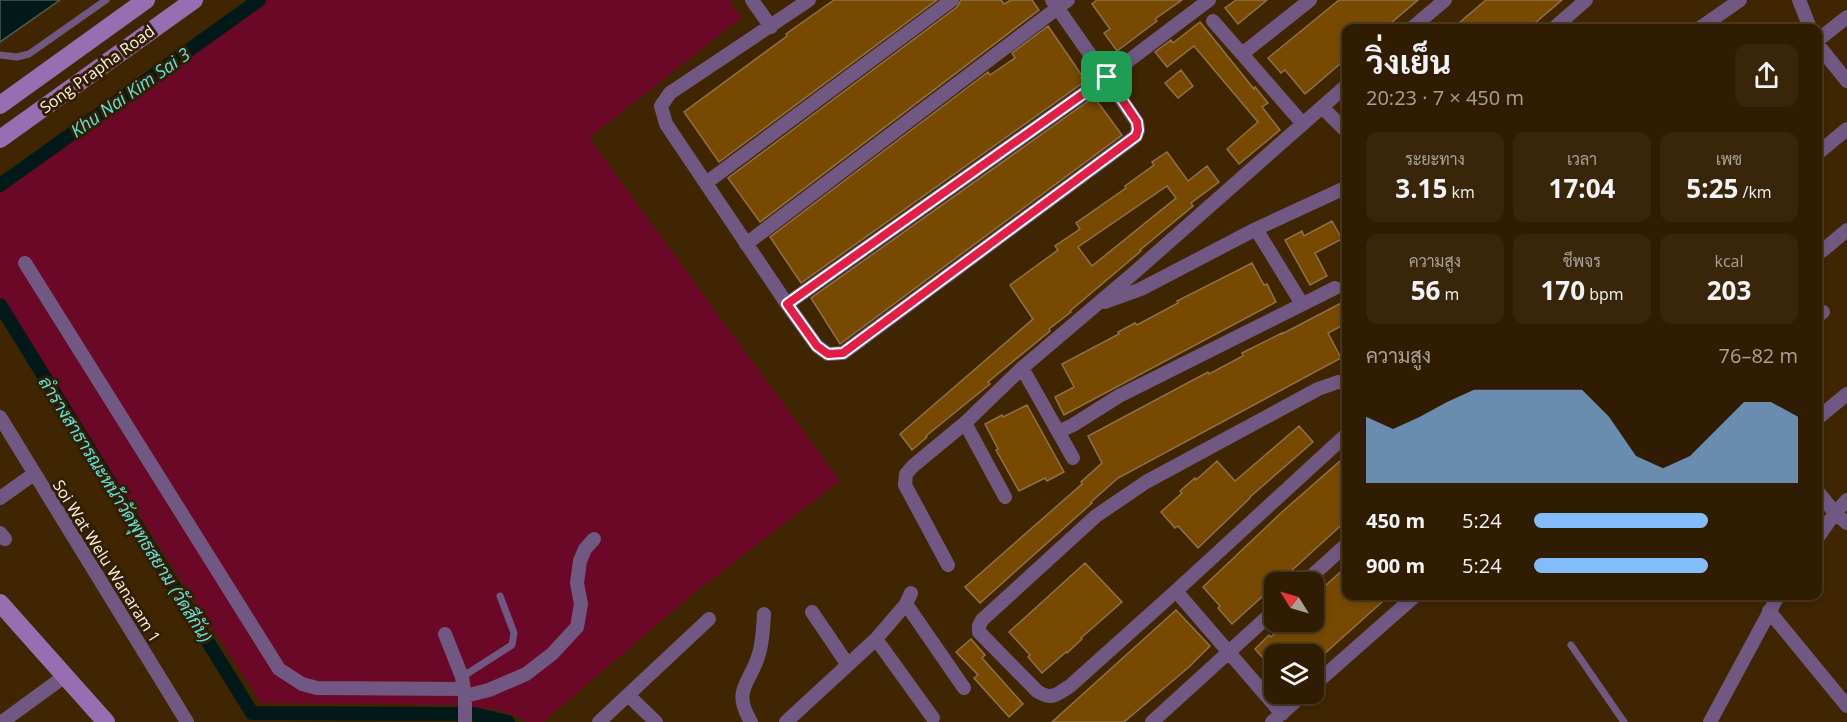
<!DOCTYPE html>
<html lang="th">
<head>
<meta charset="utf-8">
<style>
  :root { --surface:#301c00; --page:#38250a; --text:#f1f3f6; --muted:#a8a199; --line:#4b3a22; --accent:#82bcfa }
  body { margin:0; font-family:"Open Sans",Sarabun,sans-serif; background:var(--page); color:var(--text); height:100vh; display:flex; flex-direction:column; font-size:22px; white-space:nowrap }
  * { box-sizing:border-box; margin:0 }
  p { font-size:20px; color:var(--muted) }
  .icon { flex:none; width:33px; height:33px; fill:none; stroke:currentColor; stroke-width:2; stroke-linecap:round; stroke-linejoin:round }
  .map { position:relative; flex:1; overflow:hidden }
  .details { position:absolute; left:1342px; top:24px; width:480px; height:576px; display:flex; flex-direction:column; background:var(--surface); border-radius:12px; box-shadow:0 3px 9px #0003,0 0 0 2px var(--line) }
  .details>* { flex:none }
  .needle { width:39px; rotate:307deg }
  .fabs { position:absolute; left:1264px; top:572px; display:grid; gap:12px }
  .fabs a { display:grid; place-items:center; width:60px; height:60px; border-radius:12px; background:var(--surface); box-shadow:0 3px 9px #0003,0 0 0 2px var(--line); font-size:30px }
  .pin { position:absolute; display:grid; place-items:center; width:51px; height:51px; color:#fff; margin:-26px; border-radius:12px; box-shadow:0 3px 9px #0006 }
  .round { display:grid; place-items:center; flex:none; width:63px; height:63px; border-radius:12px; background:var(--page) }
  .overview { display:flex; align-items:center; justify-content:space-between; height:102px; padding:0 24px }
  h1 { font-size:33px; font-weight:700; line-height:45px }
  .metrics { display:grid; grid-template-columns:repeat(3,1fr); gap:9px; height:102px; padding:6px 24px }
  .metrics div { display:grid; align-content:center; border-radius:12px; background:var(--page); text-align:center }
  .metrics b { font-size:26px; font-weight:700 }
  .metrics small { font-size:16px; font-weight:400 }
  .metrics p { font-size:16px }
  .chart { height:168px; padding:12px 24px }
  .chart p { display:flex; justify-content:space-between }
  .chart svg { width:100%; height:108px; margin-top:6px; fill:var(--accent); opacity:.7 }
  ul { padding:0 24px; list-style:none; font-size:20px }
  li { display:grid; grid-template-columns:96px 72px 1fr; align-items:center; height:45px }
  li i { height:15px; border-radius:8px; background:var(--accent) }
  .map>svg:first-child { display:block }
</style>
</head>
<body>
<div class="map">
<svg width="1847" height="722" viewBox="0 0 1847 722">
  <rect width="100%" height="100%" fill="#402600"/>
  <path fill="#6b0827" d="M259 0H729L741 18 589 138 840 481 694 593 543 722H526L518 717 498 710 454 705 261 703 0 301V185Z"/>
  <path fill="#011a19" stroke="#4c5b56" stroke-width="1.5" d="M0 0H60L0 42Z"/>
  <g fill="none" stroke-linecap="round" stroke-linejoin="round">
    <path stroke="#011a19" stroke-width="14" d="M0 185 259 0
      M0 305 252 713 474 714 508 722"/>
  </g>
  <path fill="#774a00" stroke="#8f714c" stroke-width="1.5" fill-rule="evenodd" d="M834 0H937L719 162 684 112 787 36 786 34Z
    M961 0H1001L1004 4 1011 0H1032L1039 10 760 222 728 178 957 7Z
    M1097 0H1182L1155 19 1157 21 1117 51 1104 33 1110 29 1092 4Z
    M1236 0H1267L1238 24 1225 8Z
    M1339 0H1418L1385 28H1347V58L1305 94 1285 70 1281 73 1268 58Z
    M1486 0H1562L1529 28H1453Z
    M1200 22 1254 89 1255 87 1268 103 1262 107 1280 130 1239 164 1227 149 1258 122 1194 46 1167 67 1155 52 1171 40 1173 43Z
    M1048 26 1083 77 1081 78 1084 82 801 283 770 237 988 72 990 75 1015 58 1012 53Z
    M1181 70 1193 86 1178 98 1165 83Z
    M1094 97 1122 135 840 344 811 298Z
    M1167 152 1188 181 1207 166 1219 182 1191 203 1193 206 1140 250 1141 251 1070 311 1071 312 1049 329 1050 331 988 382 990 384 926 436 927 437 912 450 900 434 1033 319 1010 285 1058 250 1055 246 1080 229 1076 223 1126 188 1125 186 1154 165 1152 162ZM1167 186 1176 198 1092 266 1078 247Z
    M1332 221 1342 239 1315 253 1327 276 1310 285 1285 240 1302 231 1304 236Z
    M1252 263 1264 285 1267 284 1276 302 1064 415 1055 397 1074 387 1062 364 1119 334 1118 332 1135 323 1137 325 1178 303 1177 301Z
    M1347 300V323L1328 333 1341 358 1118 478 1091 502 1092 503 980 603 965 587 1082 484 1081 482 1102 463 1088 436 1208 372 1209 374 1243 356 1242 353 1282 333V334Z
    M1027 405 1064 472 1047 481 1045 478 1019 491 996 450 998 449 985 424 1002 415 1003 417Z
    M1299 426 1313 442 1250 497V498L1198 548 1178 526 1175 528 1161 512 1182 493 1180 491 1195 478 1196 480 1217 461 1235 481Z
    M1347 455V520L1279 582H1275V585L1232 624 1218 608 1220 606 1203 587 1282 512Z
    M1085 563 1122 602 1081 638 1082 639 1067 653 1066 652 1042 673 1028 657 1030 655 1009 632Z
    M1347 566V596H1388L1381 601 1382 602 1314 663V654H1300L1291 644 1281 654H1275V659L1269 665 1255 649 1269 635 1271 637 1288 621H1314V596Z
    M1176 610 1210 646 1189 667 1124 722H1052Z
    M971 639 985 655 982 658 1023 704 1009 717 974 678 978 675 956 652Z"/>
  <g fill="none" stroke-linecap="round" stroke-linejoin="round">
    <path stroke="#715883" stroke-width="7" d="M0 55 17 57 29 54 106 0
      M1571 645 1624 722
      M462 677 512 645 514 633 500 596"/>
    <path stroke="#715883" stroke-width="14" d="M752 0 771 27
      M809 0 670 93 661 106 666 124 787 304 817 346 828 354 843 353 1136 136 1138 130 1137 122 1052 0
      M1799 0 1810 28
      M1213 21 1242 54
      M1412 28 1445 0
      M1554 28 1586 0
      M1700 28 1740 0
      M1818 40 1847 17
      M1818 45 1847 81
      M1322 107 1347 132
      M1303 124 1242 54 1310 0
      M1818 153 1847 129
      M706 183 952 0
      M1256 229 1302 304
      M746 244 1068 0
      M1822 251 1847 230
      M25 263 279 669 302 684 317 688 464 689
      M1105 302 1141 289 1256 229 1347 187
      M787 304 1107 77 1209 0
      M1818 316 1823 312
      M1022 368 1073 458
      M1347 383 1338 382 1318 389 1146 482 1096 516 982 620 979 626V632L1037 691C1052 701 1057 694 1070 686L1176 591 1347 434
      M0 417 187 722
      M1818 418 1847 394
      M965 423 1005 497
      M1058 432 1073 425 1119 396 1335 288
      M1818 492 1835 513 1847 523
      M0 498 34 474
      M0 533 5 539
      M1818 537 1835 513 1847 500
      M948 565 905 485 906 474 913 466 965 423 1022 368 1135 272 1347 85
      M1305 582 1347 544
      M1176 591 1282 714
      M906 604 964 688
      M1769 611 1847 706
      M812 612 848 665
      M445 634 462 677 465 696V722
      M876 639 933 718
      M1314 685 1415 596
      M628 695 656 722
      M465 696 489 690 526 674 552 654 577 627 581 604 577 583 580 561 585 549 594 539
      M2 722 65 676
      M599 722 709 619
      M751 722C732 690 749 685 758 657 763 643 763 628 764 614
      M786 722 876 639 906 604 911 593
      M1152 722 1275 610
      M1272 722 1305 693
      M1710 722 1778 596"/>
    <path stroke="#986eb3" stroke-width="18" d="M0 105 146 0
      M0 139 194 0
      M0 603 106 722"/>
  </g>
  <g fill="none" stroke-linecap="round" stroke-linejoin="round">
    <g stroke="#fff" stroke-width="12">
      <path id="route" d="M1107 77 1137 122 1138 130 1136 136 843 353 828 354 817 346 787 304Z"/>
    </g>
    <use href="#route" stroke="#e11d48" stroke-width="8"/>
  </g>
  <g text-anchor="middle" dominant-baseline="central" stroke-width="6" stroke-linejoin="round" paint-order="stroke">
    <g font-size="16" fill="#fcf2e6" stroke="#321e03">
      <text transform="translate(97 69) rotate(-36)">Song Prapha Road</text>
      <text transform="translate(107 561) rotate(58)">Soi Wat Welu Wanaram 1</text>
    </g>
    <g font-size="18" font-style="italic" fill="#5ee3dd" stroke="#321e03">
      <text transform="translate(130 92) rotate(-35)">Khu Nai Kim Sai 3</text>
      <text transform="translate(126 509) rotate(58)">ลำรางสาธารณะหน้าวัดพุทธสยาม (วัดสีกัน)</text>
    </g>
  </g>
</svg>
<div class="fabs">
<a><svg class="needle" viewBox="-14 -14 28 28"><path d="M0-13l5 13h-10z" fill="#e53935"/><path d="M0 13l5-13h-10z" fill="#a8a199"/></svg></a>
<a><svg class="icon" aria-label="layers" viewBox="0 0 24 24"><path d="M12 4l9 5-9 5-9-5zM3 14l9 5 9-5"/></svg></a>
</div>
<div class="pin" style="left:1107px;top:77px;background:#1e9e55"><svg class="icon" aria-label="arrive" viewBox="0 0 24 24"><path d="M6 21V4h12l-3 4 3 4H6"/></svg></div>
<section class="details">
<div class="overview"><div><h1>วิ่งเย็น</h1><p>20:23 · 7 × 450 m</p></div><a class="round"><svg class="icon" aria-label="share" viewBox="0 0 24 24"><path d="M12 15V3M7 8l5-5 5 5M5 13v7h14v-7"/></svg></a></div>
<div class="metrics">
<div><p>ระยะทาง</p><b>3.15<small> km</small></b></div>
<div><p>เวลา</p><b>17:04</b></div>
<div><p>เพซ</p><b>5:25<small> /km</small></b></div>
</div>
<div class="metrics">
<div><p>ความสูง</p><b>56<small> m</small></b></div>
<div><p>ชีพจร</p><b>170<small> bpm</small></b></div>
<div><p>kcal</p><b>203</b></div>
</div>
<div class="chart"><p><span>ความสูง</span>76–82 m</p>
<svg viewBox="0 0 160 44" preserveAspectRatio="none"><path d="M0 44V17L10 22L20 17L30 11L40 6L50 6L60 6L70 6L80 6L90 17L100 33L110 38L120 33L130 22L140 11L150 11L160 17V44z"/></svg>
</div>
<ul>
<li><b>450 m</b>5:24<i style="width:66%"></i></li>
<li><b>900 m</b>5:24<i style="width:66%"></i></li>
</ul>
</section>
</div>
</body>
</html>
